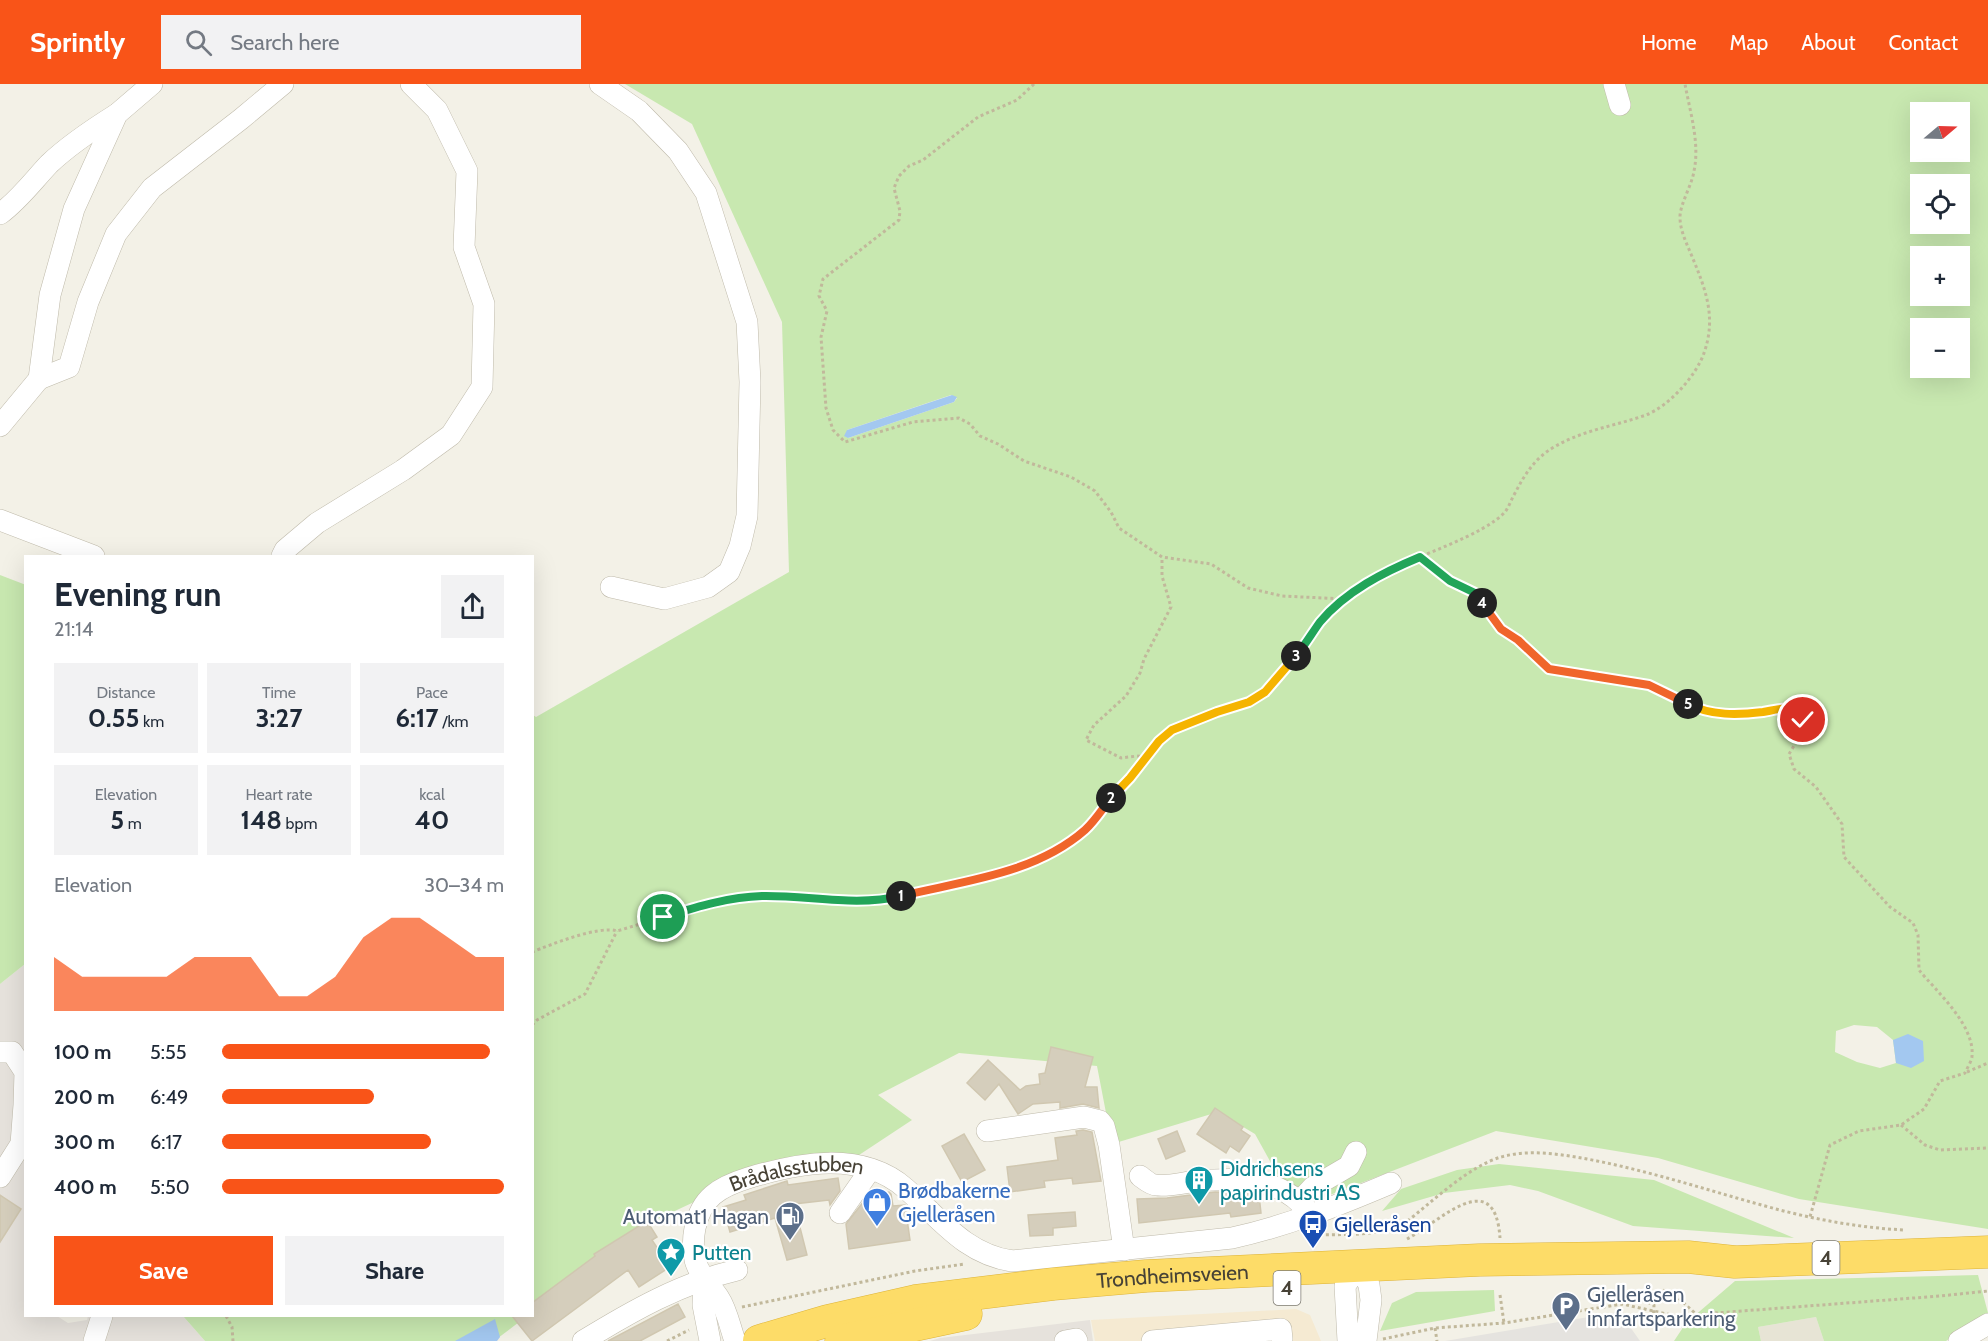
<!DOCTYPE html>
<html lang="en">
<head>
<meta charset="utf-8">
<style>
  :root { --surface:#fff; --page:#f2f2f3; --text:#1f2937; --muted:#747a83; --accent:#f95418 }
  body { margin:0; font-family:Cabin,sans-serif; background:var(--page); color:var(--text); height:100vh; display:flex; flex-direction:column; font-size:22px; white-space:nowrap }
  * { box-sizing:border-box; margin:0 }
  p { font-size:20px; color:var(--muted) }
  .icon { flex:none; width:33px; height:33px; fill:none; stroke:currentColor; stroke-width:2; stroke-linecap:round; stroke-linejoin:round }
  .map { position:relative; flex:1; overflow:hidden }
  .panel { position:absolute; left:24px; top:471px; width:510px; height:762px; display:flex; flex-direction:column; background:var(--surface); border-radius:0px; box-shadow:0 6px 24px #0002 }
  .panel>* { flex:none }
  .needle { width:39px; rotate:71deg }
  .buttons { position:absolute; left:1910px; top:18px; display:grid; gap:12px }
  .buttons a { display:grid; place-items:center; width:60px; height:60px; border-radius:0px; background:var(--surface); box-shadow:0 6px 24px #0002; font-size:30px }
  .pin { position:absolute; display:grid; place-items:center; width:51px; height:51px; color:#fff; margin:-26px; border:3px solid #fff; border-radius:50%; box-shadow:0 2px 6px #0007 }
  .km { position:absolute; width:30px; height:30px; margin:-15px; border-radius:50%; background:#222; color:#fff; font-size:16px; line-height:30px; text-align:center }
  .round { display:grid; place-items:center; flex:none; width:63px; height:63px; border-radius:0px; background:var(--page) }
  .summary { display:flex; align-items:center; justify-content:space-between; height:102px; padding:0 30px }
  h1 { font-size:33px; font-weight:700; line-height:45px }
  .stats { display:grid; grid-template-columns:repeat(3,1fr); gap:9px; height:102px; padding:6px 30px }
  .stats div { display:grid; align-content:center; border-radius:0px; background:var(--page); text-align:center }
  .stats b { font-size:26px; font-weight:700 }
  .stats small { font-size:16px; font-weight:400 }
  .stats p { font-size:16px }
  .chart { height:168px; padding:12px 30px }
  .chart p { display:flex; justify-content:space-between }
  .chart svg { width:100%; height:108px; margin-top:6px; fill:var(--accent); opacity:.7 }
  .primary-button { display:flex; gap:12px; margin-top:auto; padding:12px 30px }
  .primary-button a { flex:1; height:69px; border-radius:0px; background:var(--accent); color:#fff; font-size:24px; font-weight:700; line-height:69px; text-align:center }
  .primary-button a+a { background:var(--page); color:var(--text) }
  ul { padding:0 30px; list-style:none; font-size:20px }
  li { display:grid; grid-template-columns:96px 72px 1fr; align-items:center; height:45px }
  li i { height:15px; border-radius:8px; background:var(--accent) }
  header { display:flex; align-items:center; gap:36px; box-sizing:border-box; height:84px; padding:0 30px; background:var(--accent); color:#fff }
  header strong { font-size:28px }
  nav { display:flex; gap:33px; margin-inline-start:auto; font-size:21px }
  .search { width:420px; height:54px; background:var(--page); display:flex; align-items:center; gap:15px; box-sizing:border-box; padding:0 21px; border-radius:0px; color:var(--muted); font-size:22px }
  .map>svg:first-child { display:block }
</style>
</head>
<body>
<header>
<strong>Sprintly</strong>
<div class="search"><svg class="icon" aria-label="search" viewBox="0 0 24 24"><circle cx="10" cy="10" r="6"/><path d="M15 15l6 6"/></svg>Search here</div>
<nav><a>Home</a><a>Map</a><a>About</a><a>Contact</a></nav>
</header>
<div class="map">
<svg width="1988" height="1257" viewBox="0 0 1988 1257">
  <rect width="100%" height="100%" fill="#f3f1e7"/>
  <path fill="#e7e4d5" d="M1816 1233 1824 1257H1761L1758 1243Z"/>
  <path fill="#f5ead2" d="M1296 1225 1310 1231 1321 1257H1095L1091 1236Z"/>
  <path fill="#e6e2dc" d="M25 880 26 1232H57L68 1239 87 1236 88 1232H183L205 1257H0V900Z
    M1090 1236 1093 1257H930L940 1254Z"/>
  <path fill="#c8e8b0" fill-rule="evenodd" d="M625 0H1988V1145L1799 1115 1658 1074 1496 1047 1296 1124 1255 1050 1218 1028 1112 1060 1097 982 959 969 878 1011 912 1036 856 1073 722 1105 634 1146 533 1227V631L536 633 789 488 782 238 692 40ZM1920 28H1959V68H1920ZM1920 100H1959V140H1920ZM1920 172H1959V212H1920ZM1920 244H1959V284H1920ZM951 311 957 314 954 318 848 354 847 346ZM1854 941 1877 943 1893 956 1896 979 1880 984 1857 978 1835 968 1836 947Z
    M0 491 26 501 25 880 0 900Z
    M1499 1080 1654 1096 1794 1154 1633 1142 1538 1107 1510 1101 1444 1109 1382 1127 1401 1105 1457 1086Z
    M1978 1191 1988 1229 1946 1257H1824L1816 1233 1758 1243 1761 1257H1674L1686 1239 1735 1197Z
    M1494 1206 1495 1227 1380 1247 1392 1219 1416 1208Z
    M183 1232H527L494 1257H205Z"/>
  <path fill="#e5e3df" d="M1619 1228 1624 1229 1628 1240 1640 1257H1445Z"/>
  <path fill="#a3c8f0" d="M952 311 957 313 954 318 848 354 844 352 847 346Z
    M1908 950 1923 957 1924 977 1911 984 1896 979 1893 956Z
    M495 1235 500 1253 497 1257H455Z"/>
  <path fill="#d5cebc" stroke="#d0c7b0" stroke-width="1.5" d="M1051 963 1093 973 1085 1003H1097L1099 1024 1083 1020 1060 1024V1018L1033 1020 1018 1030 999 1000 985 1016 967 999 988 976 1020 1006 1026 1002 1040 1000 1039 990 1045 989Z
    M1215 1024 1243 1043 1241 1046 1250 1052 1239 1068 1230 1062 1226 1069 1197 1050Z
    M1083 1046 1092 1048 1101 1097 1073 1100 1072 1094 1044 1097 1045 1103 1010 1108 1007 1083 1058 1076 1055 1054 1077 1051 1076 1047Z
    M1177 1047 1185 1067 1166 1075 1158 1055Z
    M964 1050 985 1086 962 1098 942 1062Z
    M838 1094 840 1107 830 1121 829 1116 794 1120 807 1171 787 1176 775 1134 730 1148 723 1123 746 1116 744 1111 787 1097 788 1101Z
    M889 1108 891 1110 893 1122 905 1121 910 1156 849 1165 846 1140 868 1112Z
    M1215 1108 1245 1109 1259 1111 1261 1129 1231 1133 1230 1129 1139 1139 1137 1115 1167 1114Z
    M0 1111 21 1125 0 1158Z
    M1075 1128 1076 1142 1053 1144V1151L1030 1152 1028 1131Z
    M647 1137 657 1153 652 1156 670 1183 639 1203 628 1186 532 1257 512 1232H532V1219L595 1172 594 1170Z
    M678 1220 685 1233 640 1257H608Z"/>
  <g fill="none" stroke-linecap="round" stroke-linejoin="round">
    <g stroke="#bfbaaa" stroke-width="22">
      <g id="minor">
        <path d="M600 0 639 27 678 67 706 109 747 238 750 298 747 432 740 462 729 488 708 503 664 515 611 503"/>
        <path d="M1614 0 1620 21"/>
        <path d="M0 130C19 116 33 97 49 80 70 60 93 45 117 30"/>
        <path d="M39 295 69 283 88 218 116 150 152 104 241 35 283 0"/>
        <path d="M0 342 39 295 50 211 74 125 117 30 152 0"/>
        <path d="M0 436 94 472"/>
        <path d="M282 472 285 466 317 439 403 386 451 351 482 303 484 220 464 163 467 87 437 26 411 0"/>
        <path d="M0 968H12L25 988 24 1021 21 1060 0 1093"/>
        <path d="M987 1047 1084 1033 1100 1037 1104 1042 1109 1061 1124 1166"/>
        <path d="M1140 1092C1144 1095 1151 1101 1156 1101 1168 1103 1185 1098 1198 1097 1243 1093 1283 1093 1312 1132"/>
        <path d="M1300 1117 1313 1103 1349 1082 1356 1068"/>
        <path d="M840 1129 870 1086"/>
        <path d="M704 1194 703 1221 710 1257"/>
        <path d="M94 1257 102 1232"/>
        <path d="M583 1257C632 1227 681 1199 737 1186"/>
        <path id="s1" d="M735 1257C730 1243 727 1226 719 1214 711 1202 699 1191 695 1176 693 1166 693 1154 695 1144 701 1114 719 1103 748 1094 798 1079 861 1066 905 1104 939 1133 964 1170 1012 1177L1232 1154C1287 1142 1339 1121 1391 1099"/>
        <path d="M1065 1257 1076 1255 1077 1257"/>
        <path d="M1152 1257 1281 1245 1282 1255"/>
        <path d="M1348 1257 1345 1202 1359 1181 1369 1201 1371 1216 1366 1257"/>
        <path d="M1959 1257 1988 1240"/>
      </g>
    </g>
    <g stroke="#ddb338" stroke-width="33">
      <g id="highway">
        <path id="s2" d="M759 1257 827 1237 915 1217 1053 1200 1146 1192 1479 1176 1688 1173 1735 1178 1988 1168"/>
        <path d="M841 1257 966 1230"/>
      </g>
    </g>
    <path stroke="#c1b89b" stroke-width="3" stroke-dasharray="3 3" stroke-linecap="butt" d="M1034 0 1017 16 978 33 923 76 909 82 899 92 894 104 900 127 899 136 823 195 819 212 827 227 821 253 826 324 833 346 845 358 913 338 959 334 970 340 980 352 998 360 1024 377 1071 393 1095 407 1111 428 1119 444 1162 473 1211 480 1248 504 1282 512 1344 515
      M1420 473 1450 497 1475 509 1501 545 1518 556 1549 585 1649 601 1698 625 1728 630 1764 628 1783 623 1795 626 1802 636 1800 652 1789 670 1794 685 1816 703 1842 740 1844 773 1890 823 1913 839 1918 851 1919 886C1936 907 1975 941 1972 972 1972 977 1967 984 1965 989L1940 997 1924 1025 1901 1041 1859 1047 1830 1061 1810 1133
      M1146 673 1137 672 1121 674 1086 656 1094 641 1126 612 1140 589 1144 575 1171 523 1162 492V473
      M532 868C550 861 599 841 617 847L710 819 735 814 763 812 853 816 895 814 1030 780 1051 770 1087 744 1159 657C1175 644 1195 635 1215 628 1233 623 1249 620 1264 608 1297 581 1313 538 1347 513 1360 504 1374 493 1388 486 1418 472 1484 451 1505 428 1509 423 1511 416 1514 411 1525 390 1534 375 1554 363 1583 346 1615 342 1646 331 1669 322 1696 292 1704 269 1717 232 1705 204 1691 170 1686 158 1680 146 1680 133 1680 120 1692 101 1694 87 1700 59 1690 28 1685 0
      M532 941 537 936 585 910 617 847
      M1967 988 1988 979
      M1901 1041 1925 1061 1940 1066 1988 1064
      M1314 1151C1344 1150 1378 1153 1405 1139 1432 1118 1469 1082 1501 1073 1529 1065 1559 1070 1587 1075 1651 1087 1713 1108 1776 1125 1818 1136 1862 1144 1905 1146
      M1407 1155C1438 1139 1495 1079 1500 1154
      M1663 1206 1676 1212 1696 1230
      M1636 1207 1638 1214 1654 1221 1653 1243
      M1500 1211 1504 1239
      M742 1223 915 1187 965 1180
      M226 1232 232 1243 233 1257
      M1435 1244 1437 1257
      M1383 1255 1435 1244 1504 1239 1622 1220 1676 1232 1940 1212 1988 1207
      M667 1257 689 1246"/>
    <use href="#minor" stroke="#fff" stroke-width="21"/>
    <use href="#highway" stroke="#fddc68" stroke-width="32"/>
  </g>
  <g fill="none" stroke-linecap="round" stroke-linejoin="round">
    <g stroke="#fff" stroke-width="12">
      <path id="split-1" d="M663 833C696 823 728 813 762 812 808 811 855 823 901 812"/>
    </g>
    <g stroke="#fff" stroke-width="12">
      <path id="split-2" d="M901 812C963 797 1035 790 1085 746 1095 737 1103 724 1111 714"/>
    </g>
    <g stroke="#fff" stroke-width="12">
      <path id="split-3" d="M1111 714 1130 694 1159 657 1172 646 1217 628 1249 618 1265 608 1296 572"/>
    </g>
    <g stroke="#fff" stroke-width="12">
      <path id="split-4" d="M1296 572C1305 561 1312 549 1320 538 1346 507 1384 488 1420 473L1450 497 1475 509 1482 519"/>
    </g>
    <g stroke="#fff" stroke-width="12">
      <path id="split-5" d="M1482 519 1501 545 1518 556 1549 585 1649 601 1688 620"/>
    </g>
    <g stroke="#fff" stroke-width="12">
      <path id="split-6" d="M1688 620C1711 632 1738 631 1763 628 1775 626 1783 623 1796 626L1803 636"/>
    </g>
    <use href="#split-1" stroke="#22a559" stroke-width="8"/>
    <use href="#split-2" stroke="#f0652b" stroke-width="8"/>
    <use href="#split-3" stroke="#f5b400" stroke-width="8"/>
    <use href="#split-4" stroke="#22a559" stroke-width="8"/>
    <use href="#split-5" stroke="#f0652b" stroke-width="8"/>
    <use href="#split-6" stroke="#f5b400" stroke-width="8"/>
  </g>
  <defs>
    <g id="building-pin" transform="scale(1.5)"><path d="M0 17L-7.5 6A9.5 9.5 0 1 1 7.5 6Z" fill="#0f9aa8" stroke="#fff"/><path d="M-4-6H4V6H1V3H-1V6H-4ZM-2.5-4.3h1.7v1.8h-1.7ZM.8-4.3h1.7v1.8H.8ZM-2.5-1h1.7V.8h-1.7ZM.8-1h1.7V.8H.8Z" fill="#fff"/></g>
    <g id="shop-pin" transform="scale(1.5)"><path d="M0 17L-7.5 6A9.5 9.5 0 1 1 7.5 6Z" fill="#3f7fe0" stroke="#fff"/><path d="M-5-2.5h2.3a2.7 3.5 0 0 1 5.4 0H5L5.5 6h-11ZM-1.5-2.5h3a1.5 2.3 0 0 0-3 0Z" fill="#fff"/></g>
    <g id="fuel-pin" transform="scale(1.5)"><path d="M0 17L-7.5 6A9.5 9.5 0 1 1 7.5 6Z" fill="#5c6f8a" stroke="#fff"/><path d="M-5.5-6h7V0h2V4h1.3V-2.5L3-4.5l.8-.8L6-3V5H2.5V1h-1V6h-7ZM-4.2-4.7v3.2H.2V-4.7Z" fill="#fff"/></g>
    <g id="bus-pin" transform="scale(1.5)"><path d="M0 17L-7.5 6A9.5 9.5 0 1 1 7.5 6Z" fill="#1a4fb4" stroke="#fff"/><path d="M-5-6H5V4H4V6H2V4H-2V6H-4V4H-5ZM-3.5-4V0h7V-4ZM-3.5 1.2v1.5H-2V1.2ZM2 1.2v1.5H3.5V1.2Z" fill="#fff"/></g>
    <g id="sight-pin" transform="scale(1.5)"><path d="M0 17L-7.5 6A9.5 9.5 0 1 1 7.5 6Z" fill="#0f9aa8" stroke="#fff"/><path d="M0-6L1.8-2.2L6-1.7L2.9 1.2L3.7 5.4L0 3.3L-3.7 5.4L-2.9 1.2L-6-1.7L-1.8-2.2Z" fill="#fff"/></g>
    <g id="parking-pin" transform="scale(1.5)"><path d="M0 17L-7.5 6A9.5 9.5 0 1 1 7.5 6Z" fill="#5c6f8a" stroke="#fff"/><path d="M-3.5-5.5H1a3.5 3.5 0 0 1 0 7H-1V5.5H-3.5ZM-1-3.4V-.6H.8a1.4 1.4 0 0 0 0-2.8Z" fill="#fff"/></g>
  </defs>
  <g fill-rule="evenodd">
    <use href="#building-pin" x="1199" y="1096"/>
    <use href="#shop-pin" x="877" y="1118"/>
    <use href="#fuel-pin" x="790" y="1132"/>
    <use href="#bus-pin" x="1313" y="1140"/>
    <use href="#sight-pin" x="671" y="1168"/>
    <use href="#parking-pin" x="1566" y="1222"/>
  </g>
  <g text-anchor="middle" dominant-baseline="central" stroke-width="4.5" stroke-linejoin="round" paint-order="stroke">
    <g fill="#fff" stroke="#7e7b72" stroke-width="1.5">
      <rect x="1812.5" y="1157" width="27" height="34" rx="4.5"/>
      <rect x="1273.5" y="1187" width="27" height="34" rx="4.5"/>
    </g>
    <g font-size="20" font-weight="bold" fill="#474236">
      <text x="1826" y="1174">4</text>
      <text x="1287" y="1204">4</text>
    </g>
    <g font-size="21" fill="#0d838f" stroke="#fff" text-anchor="start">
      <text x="1220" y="1084">Didrichsens<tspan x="1220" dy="24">papirindustri AS</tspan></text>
      <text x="692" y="1168">Putten</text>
    </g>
    <g font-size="21" fill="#474236" stroke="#fff">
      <text stroke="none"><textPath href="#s1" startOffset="250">Brådalsstubben</textPath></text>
      <text stroke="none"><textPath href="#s2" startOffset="420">Trondheimsveien</textPath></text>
    </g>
    <g font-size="21" fill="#366cbe" stroke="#fff" text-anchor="start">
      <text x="898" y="1106">Brødbakerne<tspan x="898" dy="24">Gjelleråsen</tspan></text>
    </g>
    <g font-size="21" fill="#4e5e75" stroke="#fff" text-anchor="end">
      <text x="769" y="1132">Automat1 Hagan</text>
      <text x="1587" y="1210" text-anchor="start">Gjelleråsen<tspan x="1587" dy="24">innfartsparkering</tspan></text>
    </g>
    <g font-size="21" fill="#164399" stroke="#fff" text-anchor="start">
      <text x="1334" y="1140">Gjelleråsen</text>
    </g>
  </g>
</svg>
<div class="buttons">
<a><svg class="needle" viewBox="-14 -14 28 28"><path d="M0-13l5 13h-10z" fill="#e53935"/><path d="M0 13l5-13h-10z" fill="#747a83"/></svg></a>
<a><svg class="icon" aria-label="locate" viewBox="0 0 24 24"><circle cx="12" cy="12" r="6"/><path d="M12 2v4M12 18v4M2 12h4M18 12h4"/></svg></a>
<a>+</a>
<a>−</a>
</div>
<div class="pin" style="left:663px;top:833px;background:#1e9e55"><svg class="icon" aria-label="arrive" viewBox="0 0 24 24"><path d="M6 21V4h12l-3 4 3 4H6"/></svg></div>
<div class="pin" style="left:1803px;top:636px;background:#d93025"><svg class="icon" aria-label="check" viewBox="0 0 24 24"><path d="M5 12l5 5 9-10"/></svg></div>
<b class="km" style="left:901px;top:812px">1</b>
<b class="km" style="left:1111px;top:714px">2</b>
<b class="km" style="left:1296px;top:572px">3</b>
<b class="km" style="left:1482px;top:519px">4</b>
<b class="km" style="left:1688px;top:620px">5</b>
<section class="panel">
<div class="summary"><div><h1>Evening run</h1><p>21:14</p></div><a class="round"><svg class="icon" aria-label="share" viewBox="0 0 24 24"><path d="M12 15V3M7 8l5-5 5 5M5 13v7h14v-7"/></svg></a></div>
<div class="stats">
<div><p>Distance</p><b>0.55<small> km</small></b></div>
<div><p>Time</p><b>3:27</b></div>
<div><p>Pace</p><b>6:17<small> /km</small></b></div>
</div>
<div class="stats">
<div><p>Elevation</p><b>5<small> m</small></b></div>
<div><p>Heart rate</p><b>148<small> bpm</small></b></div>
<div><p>kcal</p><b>40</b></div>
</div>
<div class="chart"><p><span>Elevation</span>30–34 m</p>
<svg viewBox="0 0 160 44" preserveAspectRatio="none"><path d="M0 44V22L10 30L20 30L30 30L40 30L50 22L60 22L70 22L80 38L90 38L100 30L110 14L120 6L130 6L140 14L150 22L160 22V44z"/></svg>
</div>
<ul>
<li><b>100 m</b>5:55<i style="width:95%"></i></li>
<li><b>200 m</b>6:49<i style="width:54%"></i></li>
<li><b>300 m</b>6:17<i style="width:74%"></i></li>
<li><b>400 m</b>5:50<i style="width:100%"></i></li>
</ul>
<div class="primary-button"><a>Save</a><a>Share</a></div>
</section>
</div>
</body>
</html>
